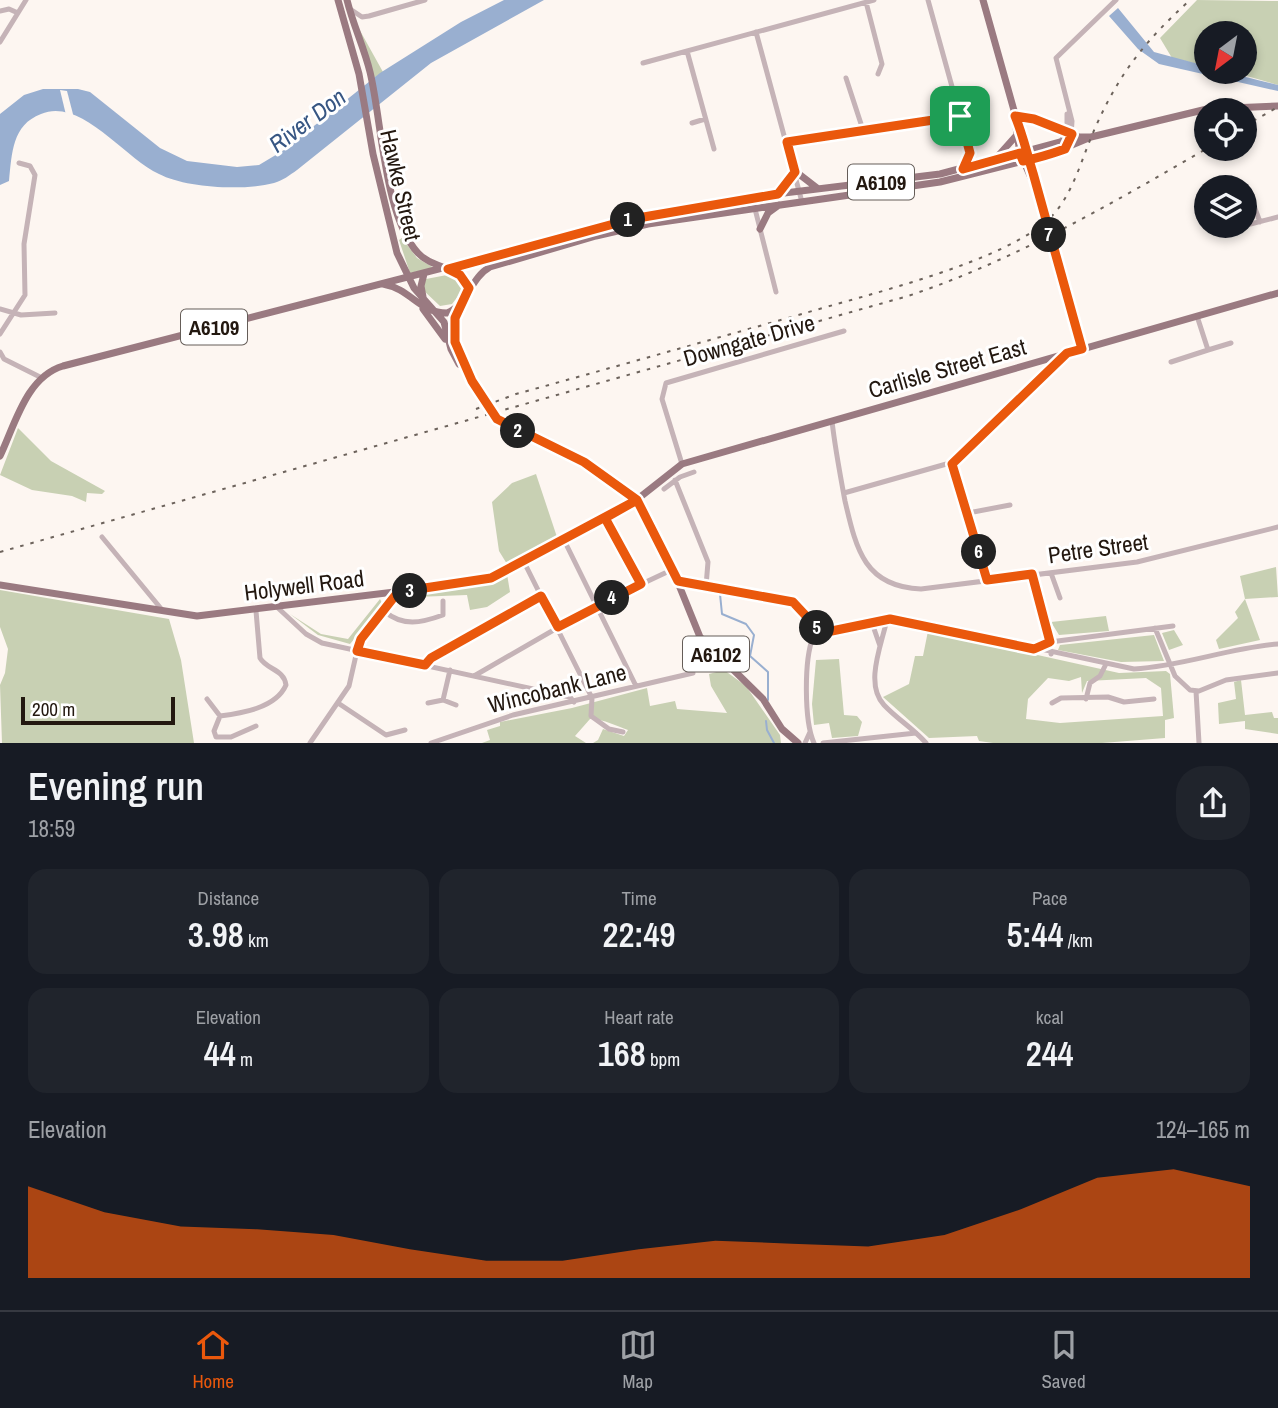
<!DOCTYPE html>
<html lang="en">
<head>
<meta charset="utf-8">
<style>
  :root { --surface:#171b24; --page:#20242c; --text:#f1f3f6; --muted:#9ea1a6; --line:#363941; --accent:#ea580c }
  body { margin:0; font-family:"Archivo Narrow",sans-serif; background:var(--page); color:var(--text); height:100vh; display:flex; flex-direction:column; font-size:26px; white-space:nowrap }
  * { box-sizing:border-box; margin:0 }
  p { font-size:23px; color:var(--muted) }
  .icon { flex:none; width:38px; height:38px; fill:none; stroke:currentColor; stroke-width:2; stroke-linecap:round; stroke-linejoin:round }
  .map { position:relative; height:743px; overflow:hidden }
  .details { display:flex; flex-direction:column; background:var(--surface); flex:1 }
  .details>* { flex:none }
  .needle { width:46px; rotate:212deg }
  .buttons { position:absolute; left:1194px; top:21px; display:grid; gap:14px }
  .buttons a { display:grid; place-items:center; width:63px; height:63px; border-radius:50%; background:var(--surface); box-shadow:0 4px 10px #0003; font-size:35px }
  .scale { position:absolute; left:21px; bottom:18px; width:154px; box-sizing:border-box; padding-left:7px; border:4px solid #231810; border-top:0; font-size:19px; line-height:24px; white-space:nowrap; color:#231810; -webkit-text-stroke:5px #fff; paint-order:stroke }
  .pin { position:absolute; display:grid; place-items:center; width:60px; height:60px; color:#fff; margin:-30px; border-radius:14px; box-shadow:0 4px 10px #0006 }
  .km { position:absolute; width:35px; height:35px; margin:-18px; border-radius:50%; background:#222; color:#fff; font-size:19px; line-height:35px; text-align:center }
  .round { display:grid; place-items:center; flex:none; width:74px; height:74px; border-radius:28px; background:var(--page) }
  .headline { display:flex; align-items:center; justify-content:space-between; height:119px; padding:0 28px }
  h1 { font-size:38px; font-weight:600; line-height:52px }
  .stats { display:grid; grid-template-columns:repeat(3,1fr); gap:10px; height:119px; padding:7px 28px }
  .stats div { display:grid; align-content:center; border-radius:18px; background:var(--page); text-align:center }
  .stats b { font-size:35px; font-weight:600 }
  .stats small { font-size:19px; font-weight:400 }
  .stats p { font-size:19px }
  .chart { height:196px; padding:14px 28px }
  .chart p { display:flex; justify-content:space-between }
  .chart svg { width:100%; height:126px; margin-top:7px; fill:var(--accent); opacity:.7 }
  .tabs { display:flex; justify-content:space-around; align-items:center; height:98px; border-top:2px solid var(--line); background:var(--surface); font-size:19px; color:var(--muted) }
  .tabs a { display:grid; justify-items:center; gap:4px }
  .tabs .selected { color:var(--accent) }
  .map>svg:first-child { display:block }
</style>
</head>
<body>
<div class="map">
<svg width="1278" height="743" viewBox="0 0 1278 743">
  <rect width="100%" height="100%" fill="#fdf6f1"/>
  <path fill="#c8d0b3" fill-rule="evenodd" d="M1197 0 1278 1V85L1233 72H1244V33H1206V66L1172 58 1160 38Z
    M358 27 383 72 374 78Z
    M402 238 417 258 434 268 410 273 399 240Z
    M447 275 458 278 462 291 452 304 440 306 422 289 426 279Z
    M18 428 51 461 105 491 102 494 87 493 86 502 72 496 32 490 0 475Z
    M536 474 557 537 507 564 499 551 492 502 512 483Z
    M1276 567 1278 597 1245 599 1260 640 1219 649 1216 640 1238 618 1235 612 1245 599 1240 576Z
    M507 574 510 592 487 607 470 610 467 595 416 597 401 602 403 595 479 585Z
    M0 590 169 619 181 660 194 743H2L0 685 5 673 8 649 0 627Z
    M380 599 383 605 350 644 318 635 290 614 321 634 348 639Z
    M1106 616 1109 631 1059 635 1051 622Z
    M1174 630 1183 645 1169 650 1162 633Z
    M928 631 1119 673 1166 671 1170 674 1174 718 1165 720V738L1102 743H993L979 741 977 736 929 738 883 697 909 684 915 656H923ZM1081 677 1082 693 1087 681 1146 678 1161 688 1163 716 1060 723 1026 719 1028 699 1048 678 1069 681Z
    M1154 635 1164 661 1121 662 1058 650 1060 645Z
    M839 659 844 715 857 716 862 722 858 736 832 738 829 723 814 725 812 704 816 660Z
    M724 670 746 686 780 735 781 743H593L598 740 603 729 624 736 628 730C617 726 601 718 590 719L575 736 586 743H482L490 740 487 730 500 726V722L572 708 647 688 650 706 675 701 677 709 727 713 711 686 709 674Z
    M1241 680 1245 715 1272 712 1274 718H1278V734L1245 729V721L1219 724 1218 703 1236 699 1234 682Z"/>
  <path fill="#99afd0" d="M504 0H544L431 63 297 170C290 175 282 181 274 183 244 191 186 188 159 174 124 158 81 97 41 114 12 125 12 153 9 181L0 185V114L24 95 43 89H78L90 92 160 148 187 161 237 167 259 165 284 150 380 73 461 22Z
    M1118 8 1154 52 1206 66V72C1234 72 1252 79 1278 85V91L1159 64 1138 49 1109 16Z"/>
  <path fill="#fdf6f1" d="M60 90 67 91 74 118 66 115Z"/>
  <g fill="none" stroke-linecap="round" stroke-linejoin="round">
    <path stroke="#99afd0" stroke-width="2" d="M720 594 722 614 746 624 754 635 750 656 768 672V700
      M766 721 767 730 774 743"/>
    <path stroke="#c5b3b7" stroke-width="5" d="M928 0 969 148 963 169
      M866 2 882 64 878 74
      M350 9 362 17 369 16 425 0
      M0 11 9 9 18 13
      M756 32 802 202
      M0 42 26 0
      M687 51 714 149
      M643 63 874 0
      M846 78 863 130
      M692 123 705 119
      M1071 136 1072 121 1056 58 1116 0
      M1061 141 1067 131V114
      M787 142 960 116
      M752 197 776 292
      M1254 206 1260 222
      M1239 227 1278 217
      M0 309 21 315 55 313
      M0 334 25 295 24 244 35 175 30 166 19 163
      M1208 350 1231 343
      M0 352 4 359 40 377
      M1171 362 1208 350 1197 316
      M832 421C835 448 840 474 845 501 856 548 864 587 921 589L1137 562 1278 527
      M682 464 662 399 666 383 844 331
      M952 464 987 580
      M675 480 708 562 706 586
      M664 489 680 477 694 472
      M844 493 957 461 1066 355
      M968 513 1010 505
      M605 518 641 584
      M102 537 163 611
      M564 540 636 686
      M524 562 592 698 591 716 609 729 623 732
      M1051 573 1060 598
      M1032 574 1051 654
      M678 581 793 602 822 633
      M278 608 306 634 322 643 570 697 574 702
      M384 611C403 627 421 623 443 615V601
      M887 619C882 644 864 684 884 705 897 719 914 729 926 743
      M872 623 880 646
      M1155 628 1175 676 1190 690 1199 691 1226 680 1278 673
      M1035 648 1050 642 1173 626
      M425 665 431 658 541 596
      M474 676 597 605 665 573
      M1196 691 1199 743
      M207 699 220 716
      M1086 699 1090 683 1100 676 1106 664
      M443 700 450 670
      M338 703 386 735 405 730
      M428 703 443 700 456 705
      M1052 703 1061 698 1108 697 1124 702 1154 699
      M256 726 231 737H216L214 731 220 716C242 713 276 708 286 685 284 669 267 670 260 658L256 611
      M310 743 349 686 359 642 398 592
      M431 743 513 715 693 673
      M805 743 810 732
      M814 743C804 721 804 660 813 637L887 619H900L1134 669C1183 666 1229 648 1278 644
      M823 743 916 733"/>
    <path stroke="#9a7a81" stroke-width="7" d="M338 0 359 74 373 154 397 253 414 288 444 322 451 349 459 364
      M347 0C353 25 364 47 370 72 382 121 384 216 418 253 429 265 446 266 460 275L468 291
      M983 0 1081 349
      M1015 116 1034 119 1079 137
      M1015 121 1020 153 1033 182
      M998 156 1015 137
      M779 193 795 171 817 188
      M760 229 768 213 779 205
      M383 284C411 289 419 313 447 313 468 305 470 278 490 267L596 236 648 224 940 182 1048 155 1091 137
      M423 297 421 286 424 274
      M460 307 454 325 458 351 497 419 585 462 637 500 668 558 700 637 763 699 782 729 798 743
      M423 309 445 339
      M0 456C15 425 26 377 63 366L632 219 752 197 940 174 1079 137H1091L1207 109 1278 106
      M0 585 197 616 477 582 503 573 630 505 682 464 1278 293"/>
    <path stroke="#6d635c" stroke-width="2" stroke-dasharray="3.5 7" stroke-linecap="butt" d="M1244 126 1278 107
      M476 409 516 394C611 368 706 341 802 314 865 295 1007 262 1052 216 1075 191 1082 156 1096 126 1120 72 1146 40 1190 0
      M0 552 908 296C1015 260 1109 205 1206 149"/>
  </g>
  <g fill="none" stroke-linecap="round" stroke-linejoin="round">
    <g stroke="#fff" stroke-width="14">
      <path id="route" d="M960 116 787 142 795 172 778 194 632 219 448 269 460 275 469 288 455 318V342L472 381 497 419 584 462 637 500 491 578 398 592 361 639 357 651 425 665 431 658 541 596 558 627 641 584 605 518 637 500 678 581 793 602 822 633 890 619 1034 649 1050 642 1032 574 987 580 952 464 1067 353 1082 349 1033 173C1027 154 1023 135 1015 116L1034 119 1072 134 1065 149C1051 154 1038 158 1023 161L1020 153 963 169 970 153 960 116"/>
    </g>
    <use href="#route" stroke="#ea580c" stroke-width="9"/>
  </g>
  <g text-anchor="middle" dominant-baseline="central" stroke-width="6" stroke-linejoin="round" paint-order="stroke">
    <g fill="#fff" stroke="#655d58" stroke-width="2">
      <rect x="848" y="164.5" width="66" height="35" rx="5"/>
      <rect x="181" y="309.5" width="66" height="35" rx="5"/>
      <rect x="683" y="636.5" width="66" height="35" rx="5"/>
    </g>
    <g font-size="21" font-weight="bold" fill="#231810">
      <text x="881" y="182">A6109</text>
      <text x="214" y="327">A6109</text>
      <text x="716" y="654">A6102</text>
    </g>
    <g font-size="23" fill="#231810" stroke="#fff">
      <text transform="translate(401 185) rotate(77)">Hawke Street</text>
      <text transform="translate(749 340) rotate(-16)">Downgate Drive</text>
      <text transform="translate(947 368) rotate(-16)">Carlisle Street East</text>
      <text transform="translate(1098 548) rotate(-8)">Petre Street</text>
      <text transform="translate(304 585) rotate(-7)">Holywell Road</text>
      <text transform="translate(557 688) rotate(-14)">Wincobank Lane</text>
    </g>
    <g font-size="24" font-style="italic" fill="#375683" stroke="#fff">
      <text transform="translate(307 120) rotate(-37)">River Don</text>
    </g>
  </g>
</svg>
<div class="buttons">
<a><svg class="needle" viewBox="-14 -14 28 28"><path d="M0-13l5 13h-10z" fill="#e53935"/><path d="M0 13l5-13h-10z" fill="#9ea1a6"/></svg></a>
<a><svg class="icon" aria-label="locate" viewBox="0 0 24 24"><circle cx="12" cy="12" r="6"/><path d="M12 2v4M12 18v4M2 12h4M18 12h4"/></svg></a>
<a><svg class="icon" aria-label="layers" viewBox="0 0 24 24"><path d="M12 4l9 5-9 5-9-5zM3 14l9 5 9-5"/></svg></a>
</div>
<div class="scale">200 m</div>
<div class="pin" style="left:960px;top:116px;background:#1e9e55"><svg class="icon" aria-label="arrive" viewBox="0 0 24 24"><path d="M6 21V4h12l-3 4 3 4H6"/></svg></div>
<b class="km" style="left:628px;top:220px">1</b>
<b class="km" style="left:518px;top:431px">2</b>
<b class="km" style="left:410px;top:591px">3</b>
<b class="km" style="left:612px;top:598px">4</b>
<b class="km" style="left:817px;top:628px">5</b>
<b class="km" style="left:979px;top:552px">6</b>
<b class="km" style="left:1049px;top:235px">7</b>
</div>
<section class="details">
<div class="headline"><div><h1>Evening run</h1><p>18:59</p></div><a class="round"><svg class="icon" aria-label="share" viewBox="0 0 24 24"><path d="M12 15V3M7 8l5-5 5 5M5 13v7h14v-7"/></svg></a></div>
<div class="stats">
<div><p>Distance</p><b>3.98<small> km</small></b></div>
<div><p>Time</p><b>22:49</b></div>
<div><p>Pace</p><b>5:44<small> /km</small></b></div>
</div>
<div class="stats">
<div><p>Elevation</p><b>44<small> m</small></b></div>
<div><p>Heart rate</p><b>168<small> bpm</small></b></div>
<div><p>kcal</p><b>244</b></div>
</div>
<div class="chart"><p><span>Elevation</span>124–165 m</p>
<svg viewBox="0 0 160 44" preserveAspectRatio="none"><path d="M0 44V12L10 21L20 26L30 27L40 29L50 34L60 38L70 38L80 34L90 31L100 32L110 33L120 29L130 20L140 9L150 6L160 12V44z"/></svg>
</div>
</section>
<nav class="tabs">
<a class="selected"><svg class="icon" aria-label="home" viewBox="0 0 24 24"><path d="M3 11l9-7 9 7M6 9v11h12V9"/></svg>Home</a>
<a><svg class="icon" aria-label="map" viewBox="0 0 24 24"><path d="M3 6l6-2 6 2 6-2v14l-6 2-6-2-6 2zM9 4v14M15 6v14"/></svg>Map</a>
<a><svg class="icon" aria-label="saved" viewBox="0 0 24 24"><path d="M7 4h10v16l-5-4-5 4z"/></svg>Saved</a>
</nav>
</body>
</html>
